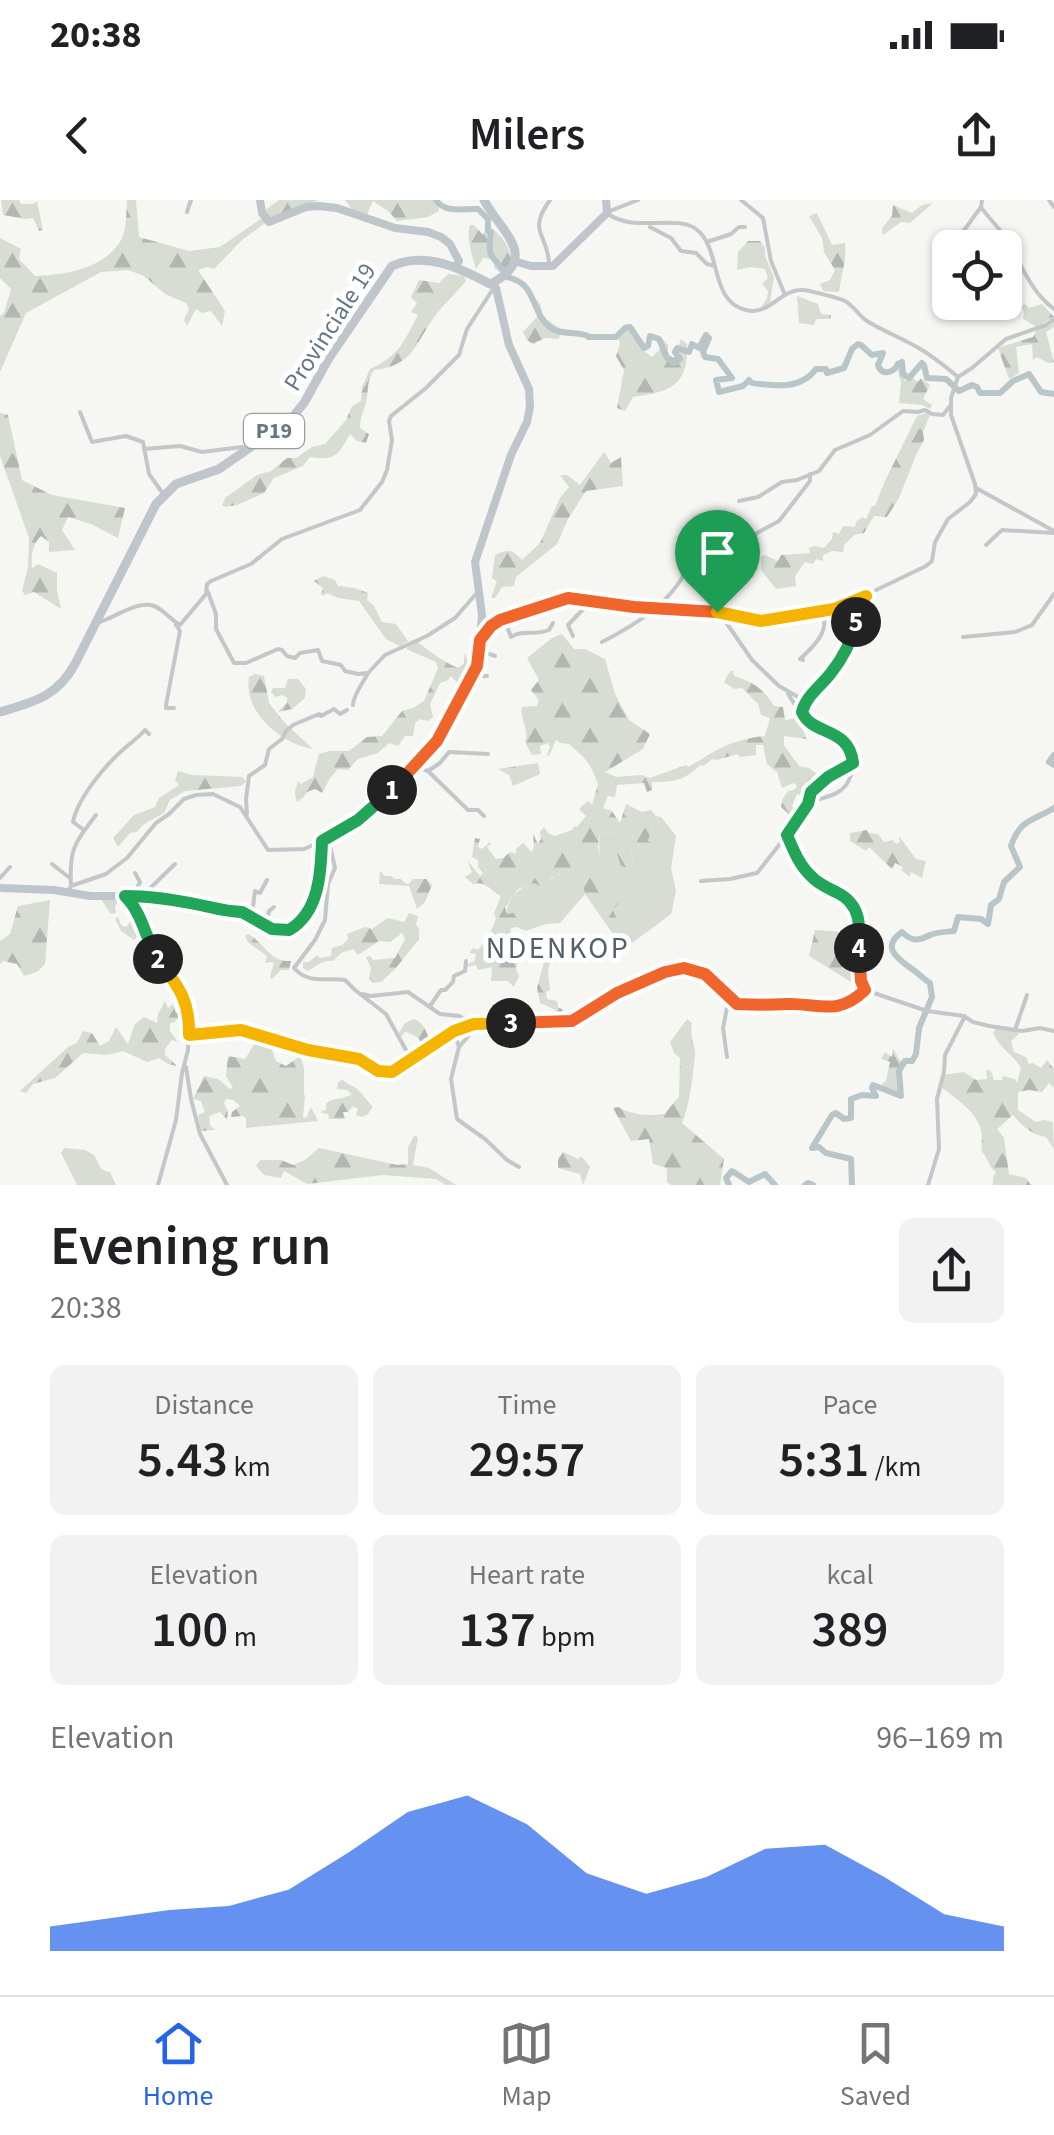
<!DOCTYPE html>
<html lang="en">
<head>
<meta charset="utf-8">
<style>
  :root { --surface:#fff; --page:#f2f2f2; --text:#202124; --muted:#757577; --line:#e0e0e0; --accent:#2563eb }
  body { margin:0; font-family:"Source Sans 3",sans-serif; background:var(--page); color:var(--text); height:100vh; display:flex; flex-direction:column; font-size:38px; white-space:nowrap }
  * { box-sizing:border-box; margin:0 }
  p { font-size:32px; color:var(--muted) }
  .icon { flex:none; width:55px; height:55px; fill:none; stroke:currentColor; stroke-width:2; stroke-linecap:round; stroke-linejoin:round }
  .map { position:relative; height:985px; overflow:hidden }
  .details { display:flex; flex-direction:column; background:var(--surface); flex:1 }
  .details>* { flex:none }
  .tools { position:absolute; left:932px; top:30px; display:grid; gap:20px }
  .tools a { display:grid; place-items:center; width:90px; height:90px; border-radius:15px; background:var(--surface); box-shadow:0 2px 8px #0004; font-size:50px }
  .pin { position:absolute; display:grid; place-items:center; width:85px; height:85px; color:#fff; margin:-102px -42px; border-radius:50% 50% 50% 0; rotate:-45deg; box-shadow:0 0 10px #0007 }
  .pin .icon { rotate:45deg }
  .km { position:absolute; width:50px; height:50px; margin:-25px; border-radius:50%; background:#222; color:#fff; font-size:28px; line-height:50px; text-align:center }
  .round { display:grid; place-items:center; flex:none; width:105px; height:105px; border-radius:15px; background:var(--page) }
  .headline { display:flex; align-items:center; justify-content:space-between; height:170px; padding:0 50px }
  h1 { font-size:55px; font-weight:600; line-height:75px }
  .metrics { display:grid; grid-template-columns:repeat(3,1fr); gap:15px; height:170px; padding:10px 50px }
  .metrics div { display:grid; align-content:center; border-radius:15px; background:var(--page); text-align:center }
  .metrics b { font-size:50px; font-weight:600 }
  .metrics small { font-size:28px; font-weight:400 }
  .metrics p { font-size:28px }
  .chart { height:280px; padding:20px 50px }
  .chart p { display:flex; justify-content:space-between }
  .chart svg { width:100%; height:180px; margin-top:10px; fill:var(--accent); opacity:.7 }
  .status { display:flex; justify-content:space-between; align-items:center; height:70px; padding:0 50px; background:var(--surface); direction:ltr }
  .status svg { height:28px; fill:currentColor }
  header { display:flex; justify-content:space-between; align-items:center; height:130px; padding:0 50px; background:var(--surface); font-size:45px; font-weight:600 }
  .tab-bar { display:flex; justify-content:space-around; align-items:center; height:140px; border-top:2px solid var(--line); background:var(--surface); font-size:28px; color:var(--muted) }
  .tab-bar a { display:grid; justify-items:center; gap:5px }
  .tab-bar .selected { color:var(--accent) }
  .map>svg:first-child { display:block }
</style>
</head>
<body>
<div class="status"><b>20:38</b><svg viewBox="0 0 49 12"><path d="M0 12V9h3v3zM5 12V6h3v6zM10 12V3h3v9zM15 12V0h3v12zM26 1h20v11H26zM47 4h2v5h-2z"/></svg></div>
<header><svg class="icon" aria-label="back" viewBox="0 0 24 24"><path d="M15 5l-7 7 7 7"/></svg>Milers<svg class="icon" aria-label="share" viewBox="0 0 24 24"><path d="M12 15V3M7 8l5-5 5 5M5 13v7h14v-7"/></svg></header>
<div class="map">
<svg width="1054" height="985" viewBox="0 0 1054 985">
  <defs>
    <pattern id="forest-firs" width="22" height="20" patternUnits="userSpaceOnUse" patternTransform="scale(2.5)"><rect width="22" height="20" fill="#d7ddd3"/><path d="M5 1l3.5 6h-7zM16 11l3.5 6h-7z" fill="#b2b8b1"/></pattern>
  </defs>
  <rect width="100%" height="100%" fill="#f6f6f2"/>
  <path fill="#d7ddd3" d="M656 616 661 617 676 636 671 668 676 691 671 714 632 743 622 745 613 734 621 727C608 699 596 663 600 632L617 634 634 668 629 641H635L642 648 659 646 648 641Z
    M564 669 582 675 585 694 560 723 546 724 525 731 516 705 513 713 507 714C505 690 539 677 560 678L559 671Z
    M64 948 85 950 94 955C99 963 99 971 110 972L116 985H77L61 953Z"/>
  <path fill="url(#forest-firs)" d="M1 0H19L21 4H33L37 1 43 30 39 31 33 18 26 19 3 15Z
    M127 0H136L139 37 189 51 220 47 262 18 265 23 242 40 214 69 208 67 198 70 225 111 222 126 211 111 202 113 196 109 187 126 184 120 189 109 186 103 165 94 144 76 128 70 101 72 26 113 0 172V116L4 113 11 89 0 78V38L21 49 19 59 35 76C64 75 105 69 121 40 127 30 126 12 127 0Z
    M279 0H319L270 20 264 11Z
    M345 0H438L439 11 428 17 397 21 389 12 373 1 367 15 354 12Z
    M933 3 910 23 901 22 883 35 882 28 892 16 893 5 912 13 922 5Z
    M817 13 832 45 845 43C847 61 841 75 839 92L823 91 820 84 830 80 835 70 824 52 822 38 809 16Z
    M485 14 490 19V27C503 36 508 45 512 60L502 74 494 68 495 62 490 59 483 58 476 69C472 56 466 37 470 25H474L483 35 487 24Z
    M748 41H760L765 48V56L774 77 770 102 760 109 767 98 768 91 762 84 768 78 765 69 750 67 737 70 738 52Z
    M448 74 464 76 466 81C457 92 447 101 438 112 416 139 416 166 374 170 366 182 369 190 366 203 363 213 360 217 360 228L369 234 366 243 357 241 350 234C338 255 336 261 310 257L303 266 274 278 264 293 237 305 225 307 222 305 225 298 257 275 271 271 287 258H296L312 247 325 244 346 220 352 206 361 201 362 187 370 169C399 156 403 143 418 115L411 112 417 103 411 97 419 80 439 83Z
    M797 96 818 104 821 114 831 115V119H816L814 125 799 123Z
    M532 100H537L541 106 543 117 561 129 587 135 589 139 594 138 595 135 601 136 602 140H587L584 135 562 133 558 139 546 138 536 142 534 145 527 140 523 132 539 115Z
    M1025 104 1029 108 1042 104 1054 117 1037 127 1023 119 1024 112 1021 106Z
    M1054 121V127L1046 132 1054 162 1048 163 1037 157 1033 160 1032 144 1016 147 1019 173 1009 179 998 148 1033 137 1037 129Z
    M625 130H630L644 151 652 157 661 148 656 135 660 136 668 145V155L674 158 681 139 687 144C689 186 670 192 633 197L625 211 617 208 624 170 616 156 620 143 618 138Z
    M899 164 905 181 913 178 918 182 921 178 930 185 923 199 932 205 930 209 922 205 899 203 901 182 897 169Z
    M0 213 8 215 22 280 52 295 125 308 118 338 91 324 68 317 62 330 75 350 49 352V342L41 336C32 345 31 356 32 368L38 364 57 373V390L61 409 34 392 25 395 22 391 28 367 29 338 0 256Z
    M927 213 930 215 923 232 924 240 916 255 899 298 887 317 874 316 864 333 854 335 844 345 843 352 832 351 823 355V361L816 359 813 364 805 362 795 376 796 386 776 389 761 370V357L765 355 778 361 781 355 810 353 809 348 815 346 824 348 832 339 833 332 839 334 843 326 855 327 856 322 862 317 866 319 872 306H875L884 283 917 216Z
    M604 252 611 263 621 257 623 286 586 291 568 319 557 344 516 377 514 386 502 387 495 398H491L497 381 492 378 495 355C508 349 512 349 522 360L540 343 560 298 569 287 560 275H567L580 285Z
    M323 376 335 380 338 386 355 388 368 393 367 400 374 406 382 422 396 424 408 441 400 446 386 439 359 401 338 398 327 393 323 396 321 394 323 388 314 381Z
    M562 434 574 449H585L605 459 615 494 629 520 650 534 643 549 605 572 616 577 642 575 650 578 686 565 688 567C698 562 707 555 717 550 733 542 747 538 765 536L770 518 761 515 758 504 742 488 734 489 724 482 730 471H733L734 476C752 481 765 490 774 506L783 507 785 520 800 518 806 539 784 536V545L799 566 809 568 817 574 807 583 809 594 806 593 804 597 797 594 792 606 798 614 794 621 792 617 781 607 782 600 788 591 794 590 797 586 794 583 782 588 777 572 767 564 763 545H756V555L740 557 737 554 717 560 712 559 704 566 700 565C685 581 672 582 652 582V590L647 592 644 583 617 585 615 597 608 596 603 608 612 611 620 623 626 604 642 612 651 610 656 616 648 641 660 646 653 653 642 648 635 641H629L634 669 621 666 615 646 617 634 600 632 598 647 604 675 618 682 624 696 613 710 621 727 613 734 585 694 581 675 564 670 559 671 560 679 551 677 550 681 540 686 534 683 518 689 505 707 507 714 513 713 516 704 522 706 520 711 525 731 517 727 511 728 510 736 520 748 516 753 525 759 517 764 516 770 519 776 514 787 508 781H491L492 767 478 770 476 765 467 767V764L475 761 476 754 469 753 473 748 478 750 483 744 488 749 497 737 491 731 496 719 494 713 501 696C491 692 487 680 473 684L465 677 472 672 467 660 480 676 483 673 478 667V660L472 657 475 638 480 639 478 647 482 649 490 642 491 644 487 647 496 659 503 658 510 652 516 654V649L523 643 532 652 534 646 533 634 538 644 541 639 540 632 544 627 548 633 555 636 572 630 574 626 577 627 586 616 579 609 588 601 592 605 598 584C594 573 589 561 579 553 576 550 572 547 569 544L560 543 556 540 549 556 547 555 550 547 548 543 540 546 541 554 532 555 525 542C530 530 519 517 522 507L537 506 539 500 531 490 539 480 527 458 552 438Z
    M418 442C427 450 448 465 459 468L464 463V454L468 460 469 473H464L458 484 451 476 448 480 440 483 430 504 433 517 428 521 420 519 415 523 413 536H405L398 546 389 543 378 553 358 559 348 570 338 569 330 578 322 593 315 589 307 592 304 597 297 602C293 591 296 590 298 581L301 584 313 577 319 554 329 551H349L367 537 382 536 402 511 413 508 424 501 438 468 436 462 406 449 412 443Z
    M255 474 264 476 269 503 285 523 313 549C281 544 243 512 249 477Z
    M288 479H298L306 489 305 498 292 509 278 512 287 502V498L283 495 276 497 271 492 273 488H285Z
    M538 563 540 574 513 586 509 575 498 569Z
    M178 571 193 575 243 577 246 582 241 586 185 591 170 600 164 613 144 624 137 632 130 633 118 647 113 638 134 615 155 607 159 598 179 585 175 580Z
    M867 630 869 633 878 634 884 642 893 640 896 644 900 642 899 636 916 659 926 661 922 678 911 672 910 677 901 670 903 667 895 663 892 669 869 647 866 651 850 641V633Z
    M380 671 385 676H391L395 679H401L405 683 409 684 413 679H427L432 685 425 702 417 709 409 686 379 684Z
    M103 697H124L139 711 148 744 137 737 134 740 121 731 115 719 118 717 121 725 126 727 134 718V712L125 699 119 700 115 707 116 713 111 714 102 701Z
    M50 700 45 764 37 772 24 776 17 764 3 761 0 764V741L10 734 18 706Z
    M409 713 418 716 416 725 419 728V739L396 768 381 782 373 783 369 778 371 768 366 757 370 756 373 760 395 758 405 739 402 733 390 742 379 741 358 755 353 749 341 753 333 761C324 759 315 767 308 771L303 768V762H309L317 755 320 758 331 756 332 748 342 745 348 739 347 734 365 727 372 729 388 718 404 722Z
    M815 730 858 733 857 755 861 788 809 756Z
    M248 734C265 743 269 762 291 761L289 770H281L272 779 270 777 274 762 265 763 267 756 248 742 245 736Z
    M544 762 550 763 548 772 550 790 546 792 547 799 557 801 558 807 563 810 559 820 554 819 556 810 540 803 537 788Z
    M165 801 168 808 173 804 176 813 184 812 187 822 176 819 175 822 170 823V831L178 842 172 840 165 849V855L177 866 168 864 159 858 147 862 123 851 107 855 83 853 55 878 33 884 26 893 20 891 68 847 77 843 83 831 92 833 100 846 109 841 116 827 128 844 135 824 144 817 157 823 158 814Z
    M414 819C422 821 427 832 429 839L425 847 415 853 414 850 422 847C422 838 413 834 405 832L401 837 399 833 405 823Z
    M687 819 692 823C689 841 696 844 695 856 692 879 691 900 682 923L724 959 720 985H671L667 982V968L653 964 649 939 631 941 613 908 618 907C632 915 648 916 664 914L679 897 680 858 674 853 670 842Z
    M996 828H1017L1019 834 1011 841 1014 852 1026 857 1029 864 1033 863 1041 868 1047 860 1054 869V888L1049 883 1042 892 1029 890 1018 892V910L1036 922 1044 920 1053 922 1054 949 1046 937C1032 935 1022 926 1013 915L997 929 1004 938 1009 974 1026 978 1031 985H993V978L996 972C988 966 988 958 982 952 981 946 982 940 982 935 979 912 956 899 940 886L943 875 964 872 976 880 987 879 986 870 991 871 994 880H1002L1003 876 1015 879 1017 883 1021 868C1014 855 999 848 993 833Z
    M256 841 270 845 276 861 286 866 300 856 304 868V894L305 896 303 917 306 918 311 907 318 921 246 928V918L243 916 231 917 232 912 240 906 233 900 226 899 224 903 228 912 227 920 220 912 209 916 210 925 215 930 201 931 198 915 205 912 201 901 193 899 204 876 218 879 230 889 233 888 226 876 228 856 245 859Z
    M893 848 900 861 907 857 910 859 898 870V886L901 892 900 894 882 887V884L886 881 890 862 881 859 885 852 892 857Z
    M342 879C347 885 351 884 357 889 363 894 367 901 373 907L368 914 362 917 356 915 358 909 353 906 348 912H343L345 919H329L328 914 321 913 322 911 326 910V904C332 897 344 900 352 894L347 890 337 889 338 883Z
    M414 936 418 937 413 965 429 968 456 985H446L436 979 383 975 307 984 284 971 281 978 264 975 256 966 260 960H281L293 965 305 960 319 948 397 965 408 964V947Z
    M563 952 578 959 581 956 590 967 583 985 580 974 558 968V959Z"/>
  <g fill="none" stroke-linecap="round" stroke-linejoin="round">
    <path stroke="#b8c6c9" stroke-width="6" d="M436 0C445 14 464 8 478 9L488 19V31L491 32C486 63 495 54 507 77 538 83 530 113 551 128 562 136 578 130 590 137H616L625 128 630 127 644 148 648 146 650 136 659 139 667 158 674 163 680 159 675 152 677 148 689 152 692 144 699 148 706 135 709 138 703 152 705 157 718 159 732 178 716 180 719 192 743 186 749 180 752 183C774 186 801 190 816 169H826L827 173 844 168 852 149 858 144 861 145 872 155 883 153 878 165C882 177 894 172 898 164L902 162 903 174 909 178 922 163 924 165 927 178 946 179 959 191 972 185 977 187 980 193H1000L1013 181 1029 174 1041 192 1054 194
      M1054 555 1049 562 1054 565
      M729 985 726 978 732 971 749 982 765 974 775 985
      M805 985 808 983 813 985
      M852 985 851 959 826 953 819 947 812 948 832 915 836 913 844 919 851 918V899L862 895 876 896 872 888 873 885 901 896 899 871 905 861H912L916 854 919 828 932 797 930 783C925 780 921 776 916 772 902 761 878 749 902 732 912 742 918 741 930 735 937 732 946 732 954 731L958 717 981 719 988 724 991 705 999 699 1004 682 1020 667 1011 646C1020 619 1033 621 1054 608"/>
    <path stroke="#c3c7ca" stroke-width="4" d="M741 0 763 18 771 61 785 95
      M982 0 981 7C989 19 1000 28 1007 40 1022 65 1030 91 1054 109
      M1049 0 1054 7
      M610 11 638 0
      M187 12 191 0
      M608 14C635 33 676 14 696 29 722 48 709 102 746 110 769 116 780 90 801 90 805 89 842 99 845 101 854 106 859 116 867 121 883 131 899 137 915 146 930 154 945 166 958 177
      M650 27 671 38 681 51 696 53 707 64 715 66
      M707 42 731 34 739 27H745
      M951 48 981 7
      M950 49 938 72 940 79 950 89
      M549 65C549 34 526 33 550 0
      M951 106 952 102
      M80 212 92 242 126 236 143 242 149 274 164 295
      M144 249 180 246 202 252 242 247 245 250
      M976 288 1054 331
      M739 301 758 297 782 282 797 280 819 271 835 250 870 235 903 211 918 212 925 210 932 214 943 215 950 206
      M986 345 1002 330 1054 333
      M208 392 216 414V429L234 463H246L278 449 282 450 287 456 295 458 300 453 318 450 322 461 341 465 345 471 358 474 368 473 385 455 427 436 455 418 476 394
      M611 404 618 397
      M717 412 726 382 738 353 757 333 779 321 810 281V274
      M721 415 752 460 779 486 805 501 801 512C812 536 871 533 849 580 841 597 824 596 810 603 800 608 793 626 787 635 794 649 800 666 811 677 825 691 846 693 856 711 868 733 853 765 865 790
      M510 417 508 429 511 437C523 429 534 436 549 430L553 423
      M99 422C115 418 136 400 154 406 163 409 172 421 180 425L206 394 207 384 211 381 251 364 282 339 360 310 382 282 387 270 392 240 389 221 391 216 426 188 459 155 467 129 493 89
      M483 436 491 426 500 419 567 397 634 407 717 412 752 421 808 414 845 405 926 366 932 361 935 342 948 319 970 302 976 294 975 284 951 215V198L958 177 972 168 1006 139 1046 125 1054 119
      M573 436 568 425 590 402
      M963 437 1015 432 1032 425 1054 394
      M602 442C635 425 670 404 687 369 695 351 698 334 712 319
      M481 451 495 456
      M803 460 800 459C813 447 831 431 822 412
      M472 476H487
      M788 494 799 511
      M805 501 839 462 853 434 859 407 866 396
      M353 505C353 495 363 483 368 473
      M174 508H166V505L180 431 176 425
      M415 567 428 571 468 610H478L484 616
      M428 571 440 563 449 552 488 554
      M808 604C811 582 835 572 853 563
      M247 614 246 599 249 576 265 565 269 549 282 539 286 531 293 525 319 514 321 516 334 509 340 514 347 510
      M84 630 73 622C78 597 107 563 126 547 133 541 139 537 145 530L149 534
      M328 637 335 668 328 684 325 720 315 740 294 768C309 785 326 777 345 780L355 790 386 814 411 859
      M52 664 71 679
      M0 678 10 667
      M701 681 730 679 757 673 787 635
      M71 686C69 649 74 644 96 615
      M67 693 71 686 106 674 127 658 156 623 169 614 184 599 196 595 213 594 240 607 268 650 304 649 320 642
      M125 696 137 710 150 747 179 789 189 812 188 850 182 873 176 920 158 985
      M133 696 140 682 135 673
      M141 697 175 664
      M251 714 268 716 269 711 274 707
      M252 714 255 691 260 693 267 680
      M362 794 371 796 408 792 440 814 459 816 472 823
      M430 806 441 790H445L453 782 454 776 465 771 466 761
      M1015 830 1027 795
      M454 831 459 847 451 879 457 919 485 939 507 960 519 967
      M189 835 241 830 304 849 351 857 364 862 378 871 389 873 454 831 477 824 572 821 613 795 679 768H688L705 774 737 804C754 805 770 805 787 804 820 803 835 818 865 790L927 811 964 816 973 822 989 826 1022 831 1040 828 1054 831
      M459 847 471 833 474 824
      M727 857 723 828 729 798
      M186 867 191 899 200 934 227 985
      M928 985 939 949 937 899 944 872 945 855 964 818"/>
    <path stroke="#bec6cb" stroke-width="8" d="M260 0 262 13 269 22 306 7 319 6 337 8 395 28 428 32 441 37 450 44 459 61 456 66
      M514 61 531 66H553L607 13 606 0
      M0 688 54 690 90 696H138L200 705 237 713 242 712C252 720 264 729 277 731 316 738 321 666 322 641L365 615 425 557 437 541 478 462 482 415 475 362 511 255 527 222 530 207 529 189 509 145 496 88 492 84"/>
    <path stroke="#bec6cb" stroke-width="9" d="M0 512C34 502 57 497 75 464L156 304 176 284 219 269 291 219 304 203 329 158 392 66C425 51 460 68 490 84 542 58 500 31 484 0"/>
  </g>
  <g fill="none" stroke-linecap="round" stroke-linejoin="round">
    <g stroke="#fff" stroke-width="20">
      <path id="split-1" d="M392 590 437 541 477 466 480 440 491 426 500 420 568 398 634 407 717 412"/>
    </g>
    <g stroke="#fff" stroke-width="20">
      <path id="split-2" d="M158 759C145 738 143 714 125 696 150 696 176 700 200 705 214 708 229 712 242 712L272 729 289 730C319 713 321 673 322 641L358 620 392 590"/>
    </g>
    <g stroke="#fff" stroke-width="20">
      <path id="split-3" d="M158 759C178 786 190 800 189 835L241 830 308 850 359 859 378 871 392 872 454 831 474 824 511 823"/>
    </g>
    <g stroke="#fff" stroke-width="20">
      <path id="split-4" d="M511 823 572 821 617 793 665 772 684 768 705 774 737 804C754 805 770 805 787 804 819 803 837 817 865 790L861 781 859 748"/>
    </g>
    <g stroke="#fff" stroke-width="20">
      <path id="split-5" d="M856 422C852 440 842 459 831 473 821 486 806 496 802 512 812 536 849 526 853 563L828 577 811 592 808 604 787 635C793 649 799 665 811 676 818 684 828 688 838 693 861 705 860 725 859 748"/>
    </g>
    <g stroke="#fff" stroke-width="20">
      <path id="split-6" d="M717 412 761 421 834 409 866 396 858 408 856 422"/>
    </g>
    <use href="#split-1" stroke="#f0652b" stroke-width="12"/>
    <use href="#split-2" stroke="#22a559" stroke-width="12"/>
    <use href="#split-3" stroke="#f5b400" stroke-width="12"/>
    <use href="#split-4" stroke="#f0652b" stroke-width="12"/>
    <use href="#split-5" stroke="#22a559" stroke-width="12"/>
    <use href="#split-6" stroke="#f5b400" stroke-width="12"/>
  </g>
  <g text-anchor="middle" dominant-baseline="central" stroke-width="10" stroke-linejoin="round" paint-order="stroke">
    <rect fill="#fff" stroke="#92a0a9" stroke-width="2.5" x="244" y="214" width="60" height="34" rx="8"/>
    <g font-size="22" font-weight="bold" fill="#647784">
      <text x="274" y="231">P19</text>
    </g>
    <g font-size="25" fill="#647784" stroke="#fff">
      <text transform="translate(330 127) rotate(-57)">Provinciale 19</text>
    </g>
    <g font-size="30" letter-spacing="2.5" fill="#526069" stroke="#fff">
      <text x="558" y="748">NDENKOP</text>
    </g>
  </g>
</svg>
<div class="tools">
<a><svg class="icon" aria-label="locate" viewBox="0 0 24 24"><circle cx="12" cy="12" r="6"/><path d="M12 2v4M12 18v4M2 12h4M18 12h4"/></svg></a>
</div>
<div class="pin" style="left:717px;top:412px;background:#1e9e55"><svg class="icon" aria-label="arrive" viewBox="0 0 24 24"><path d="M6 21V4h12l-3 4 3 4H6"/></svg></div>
<b class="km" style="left:392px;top:590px">1</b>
<b class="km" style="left:158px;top:759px">2</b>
<b class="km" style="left:511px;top:823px">3</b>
<b class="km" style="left:859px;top:748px">4</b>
<b class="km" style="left:856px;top:422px">5</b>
</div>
<section class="details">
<div class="headline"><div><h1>Evening run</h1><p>20:38</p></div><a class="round"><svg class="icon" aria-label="share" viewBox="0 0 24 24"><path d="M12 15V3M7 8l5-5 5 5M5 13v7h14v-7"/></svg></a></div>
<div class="metrics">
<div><p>Distance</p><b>5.43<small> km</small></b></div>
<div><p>Time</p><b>29:57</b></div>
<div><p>Pace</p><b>5:31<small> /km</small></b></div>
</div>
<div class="metrics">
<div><p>Elevation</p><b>100<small> m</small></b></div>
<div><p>Heart rate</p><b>137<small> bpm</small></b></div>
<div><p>kcal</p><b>389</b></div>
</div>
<div class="chart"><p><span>Elevation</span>96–169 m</p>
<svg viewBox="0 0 160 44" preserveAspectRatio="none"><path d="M0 44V38L10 36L20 34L30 33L40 29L50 20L60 10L70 6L80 13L90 25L100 30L110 26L120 19L130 18L140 26L150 35L160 38V44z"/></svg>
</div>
</section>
<nav class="tab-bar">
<a class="selected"><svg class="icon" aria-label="home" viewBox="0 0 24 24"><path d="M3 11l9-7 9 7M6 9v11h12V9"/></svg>Home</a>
<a><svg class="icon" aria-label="map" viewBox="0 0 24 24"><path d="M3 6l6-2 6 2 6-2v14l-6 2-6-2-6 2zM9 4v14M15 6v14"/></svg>Map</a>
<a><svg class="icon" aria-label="saved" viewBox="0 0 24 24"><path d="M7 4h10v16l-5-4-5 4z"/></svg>Saved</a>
</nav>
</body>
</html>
